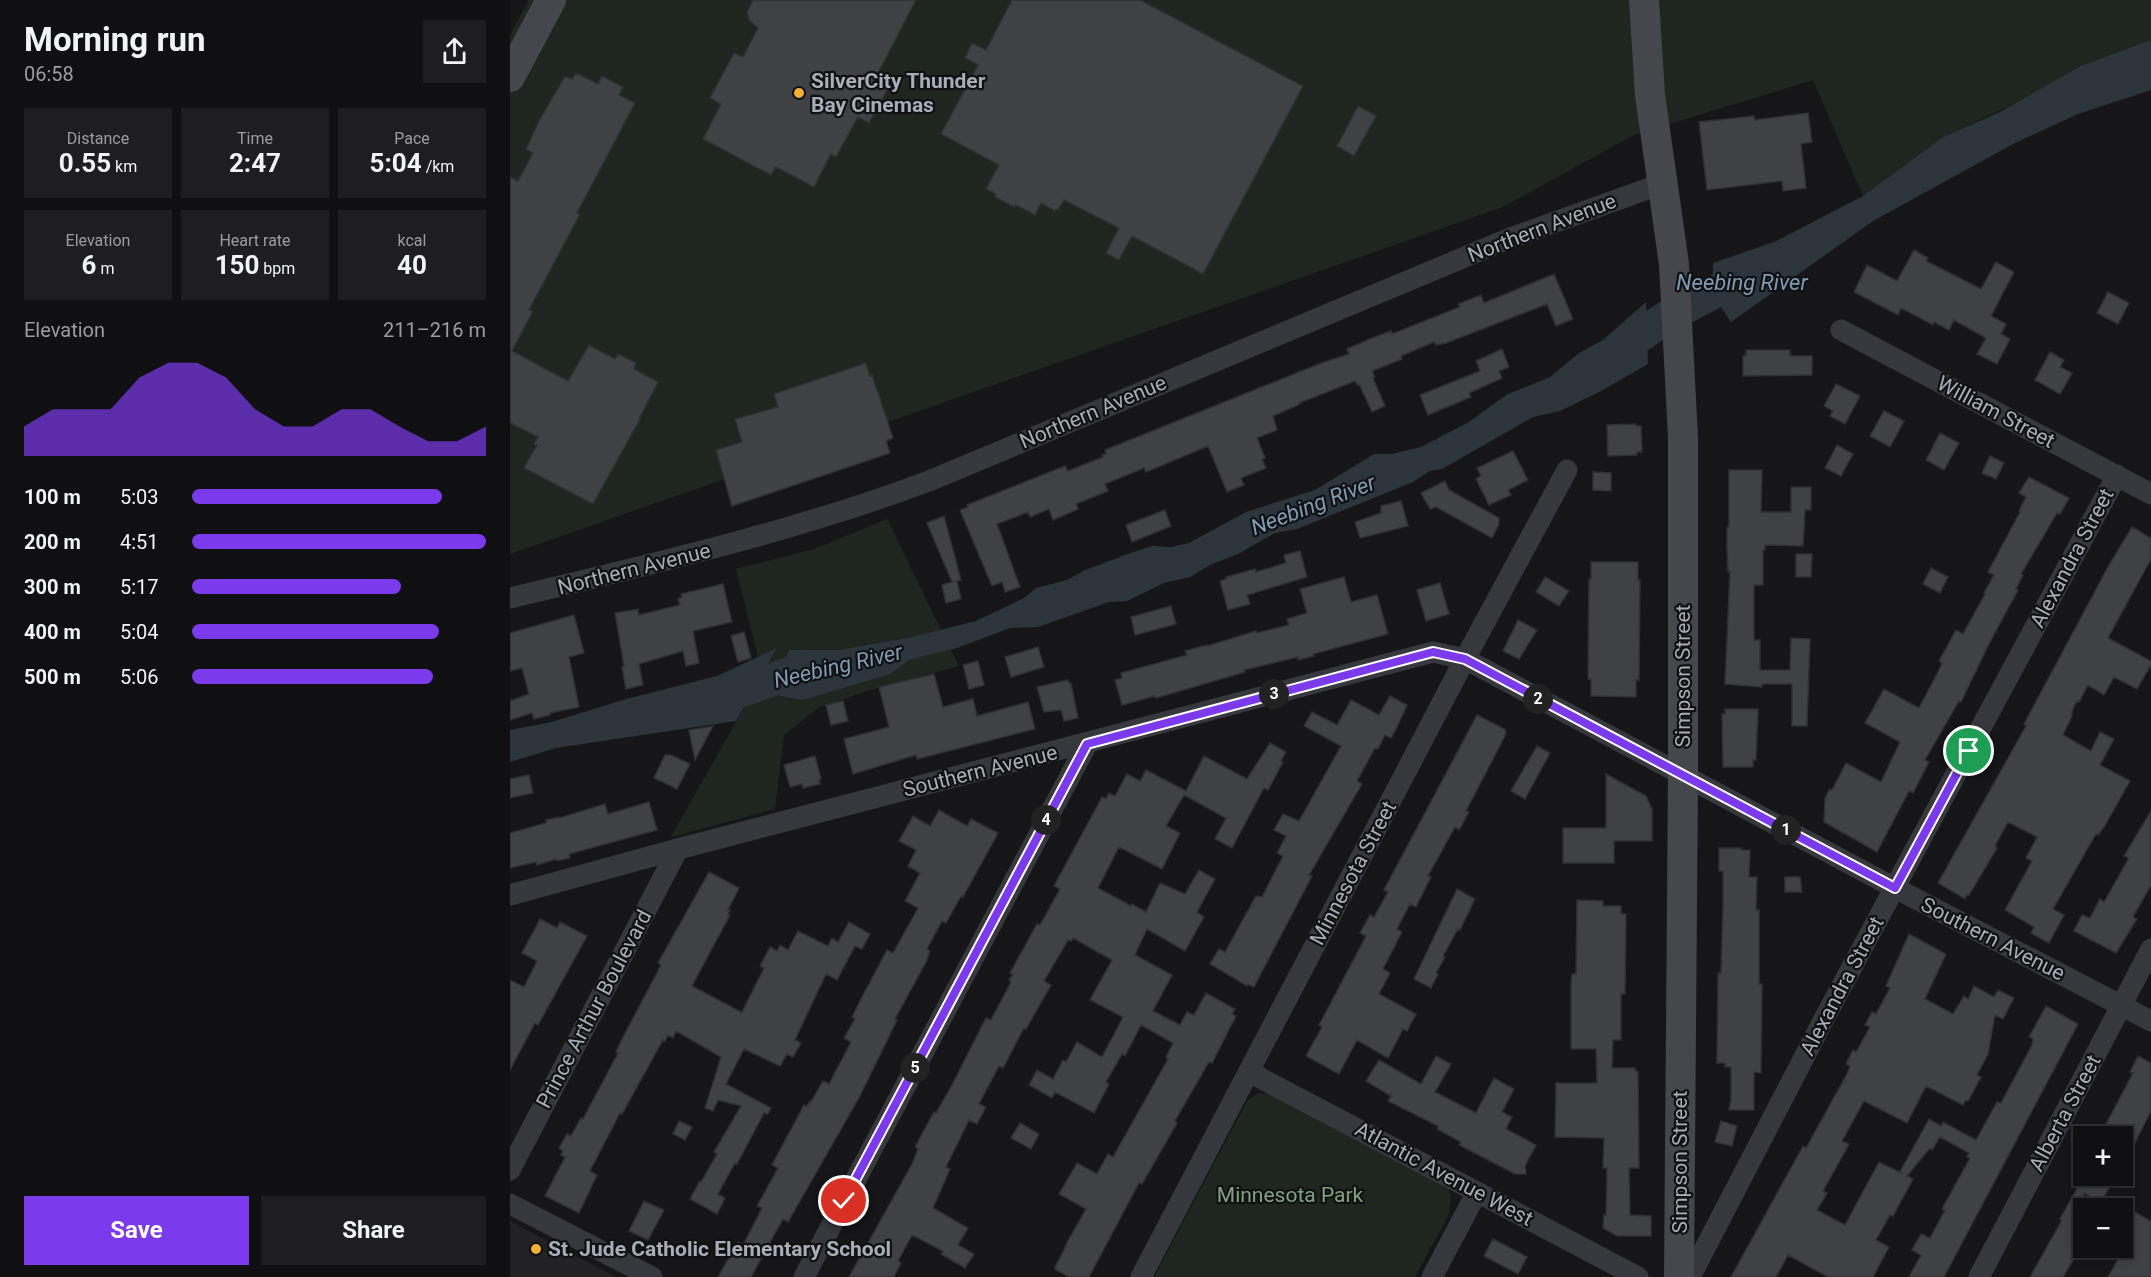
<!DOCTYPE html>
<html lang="en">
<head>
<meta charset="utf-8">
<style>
  :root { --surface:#101012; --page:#1e1e20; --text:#f1f3f6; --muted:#9c9d9f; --line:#303032; --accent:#7c3aed }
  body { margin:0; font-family:Roboto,sans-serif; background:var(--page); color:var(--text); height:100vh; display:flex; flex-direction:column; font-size:22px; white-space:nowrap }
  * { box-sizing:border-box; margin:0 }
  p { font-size:20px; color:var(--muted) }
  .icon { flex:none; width:33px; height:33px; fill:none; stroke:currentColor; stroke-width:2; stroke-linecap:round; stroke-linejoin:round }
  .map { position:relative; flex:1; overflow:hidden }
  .sheet { display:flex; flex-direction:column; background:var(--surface); width:510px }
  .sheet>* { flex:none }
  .buttons { position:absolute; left:1563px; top:1126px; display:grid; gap:12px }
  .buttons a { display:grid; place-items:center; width:60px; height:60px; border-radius:0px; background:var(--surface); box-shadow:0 3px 9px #0003,0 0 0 2px var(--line); font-size:30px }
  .pin { position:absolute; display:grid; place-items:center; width:51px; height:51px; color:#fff; margin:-26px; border:3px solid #fff; border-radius:50%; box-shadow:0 2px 6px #0007 }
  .km { position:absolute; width:30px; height:30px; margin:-15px; border-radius:50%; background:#222; color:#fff; font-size:16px; line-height:30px; text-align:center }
  .round { display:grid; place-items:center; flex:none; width:63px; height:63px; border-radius:0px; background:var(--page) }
  .headline { display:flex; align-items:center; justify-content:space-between; height:102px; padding:0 24px }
  h1 { font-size:33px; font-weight:700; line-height:45px }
  .stats { display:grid; grid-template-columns:repeat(3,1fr); gap:9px; height:102px; padding:6px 24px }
  .stats div { display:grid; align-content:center; border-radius:0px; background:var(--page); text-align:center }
  .stats b { font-size:26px; font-weight:700 }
  .stats small { font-size:16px; font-weight:400 }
  .stats p { font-size:16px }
  .chart { height:168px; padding:12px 24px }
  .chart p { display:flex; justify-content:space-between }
  .chart svg { width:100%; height:108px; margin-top:6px; fill:var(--accent); opacity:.7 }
  .button { display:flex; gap:12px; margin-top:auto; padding:12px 24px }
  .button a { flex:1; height:69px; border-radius:0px; background:var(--accent); color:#fff; font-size:24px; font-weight:700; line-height:69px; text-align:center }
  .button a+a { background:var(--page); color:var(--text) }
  ul { padding:0 24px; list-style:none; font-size:20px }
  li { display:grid; grid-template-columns:96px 72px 1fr; align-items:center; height:45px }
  li i { height:15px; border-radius:8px; background:var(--accent) }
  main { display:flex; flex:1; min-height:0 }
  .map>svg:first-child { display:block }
</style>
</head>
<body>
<main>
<section class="sheet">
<div class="headline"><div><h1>Morning run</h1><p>06:58</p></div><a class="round"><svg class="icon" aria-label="share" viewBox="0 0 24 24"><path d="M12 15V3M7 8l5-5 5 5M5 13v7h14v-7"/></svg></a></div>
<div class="stats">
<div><p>Distance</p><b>0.55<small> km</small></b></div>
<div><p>Time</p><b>2:47</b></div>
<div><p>Pace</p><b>5:04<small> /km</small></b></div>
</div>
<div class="stats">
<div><p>Elevation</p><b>6<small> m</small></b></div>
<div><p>Heart rate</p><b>150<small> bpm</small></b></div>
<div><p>kcal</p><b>40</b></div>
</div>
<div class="chart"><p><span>Elevation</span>211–216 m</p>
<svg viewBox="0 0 160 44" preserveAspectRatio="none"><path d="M0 44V32L10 25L20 25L30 25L40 12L50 6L60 6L70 12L80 25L90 32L100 32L110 25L120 25L130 32L140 38L150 38L160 32V44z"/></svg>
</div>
<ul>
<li><b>100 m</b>5:03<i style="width:85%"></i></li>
<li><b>200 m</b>4:51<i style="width:100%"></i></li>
<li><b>300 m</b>5:17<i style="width:71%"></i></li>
<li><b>400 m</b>5:04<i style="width:84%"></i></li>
<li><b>500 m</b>5:06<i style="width:82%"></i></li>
</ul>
<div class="button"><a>Save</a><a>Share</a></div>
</section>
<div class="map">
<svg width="1641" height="1277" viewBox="0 0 1641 1277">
  <rect width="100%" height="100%" fill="#161618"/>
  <path fill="#222225" d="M0 1221 106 1277H0Z"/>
  <path fill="#1e261f" d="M19 0H1641V40L1433 137 1353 196 1303 80 1124 135 993 207 0 554V35Z
    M377 519 449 666 360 690 308 708 274 735 265 809 161 837 267 649 248 657 226 569 304 549Z
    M748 1093 764 1095 938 1184 941 1199 939 1214 905 1277H644L737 1101Z"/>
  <path fill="#2c353c" d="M1641 40V90L1568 114 1505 143 1363 221 1221 322 1202 294 1203 263 1264 242 1353 196 1433 137 1490 112 1571 66Z
    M1136 302 1138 364 1091 391 1050 411 1023 417 932 469 920 471 903 482 787 529 765 533 728 554 700 565 680 577 654 583 617 601 599 602 528 627 500 628 447 648 399 660 380 674 293 700 260 694 279 650H329L398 638 466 621 514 598 526 588 557 580 573 571 615 555 642 546 662 547 679 543 736 512 805 490 864 454H882L911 447 959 422 996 395 1040 377 1069 353 1093 340Z
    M267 648 226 721 46 748 0 762V730L42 722 116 699 207 676Z"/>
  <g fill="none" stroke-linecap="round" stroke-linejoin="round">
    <path stroke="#2c353c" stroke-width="33" d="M1101 356 1157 317 1243 272
      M204 701 286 671 309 668"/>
  </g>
  <path fill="#404145" stroke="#303034" stroke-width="1.5" d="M243 0H406L364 81 378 88 359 123 348 117 326 157 321 154 304 187 266 167 261 175 193 139 211 104 200 98 224 53 233 57 248 28 239 20 237 12Z
    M502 0H630L793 86 693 274 622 236 609 260 596 253 609 228 554 200 548 210 546 209 545 211 531 203 525 215 506 205 504 207 485 197 486 194 476 189 489 165 431 134 468 65 455 58 462 43 476 50Z
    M66 73 88 84 92 76 113 87 109 95 125 103 67 213 70 214 19 310 23 311 2 351 58 381 79 345 105 359 108 354 126 363 124 369 148 382 129 419H130L83 504 14 468 27 445 24 444 28 437 0 423V177L8 181 23 153 16 149 30 119 55 76 62 79Z
    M848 106 866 116 844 156 827 146Z
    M1298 113 1302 142 1291 144 1296 188 1273 191 1272 181 1197 190 1189 122 1244 116 1245 120Z
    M1404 250 1418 258 1416 261 1471 289 1486 262 1504 272 1481 316 1496 324 1491 334 1500 339 1487 364 1467 354 1476 338 1444 320 1439 330 1424 322 1423 325 1391 308 1388 315 1344 292 1357 265 1387 281Z
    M1044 274 1063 319 1046 326 1037 304 936 343 926 345 924 342 891 356 892 359 862 371 865 377 863 378 875 406 862 412 849 384 847 385 845 381 789 403 790 404 763 416 767 430 747 438 755 458 752 459 756 468 731 478 734 485 717 492 698 446 636 472 634 468 595 484 598 491 566 504 568 509 543 520 539 509 520 517 518 512 487 524 510 587 495 592 492 582 482 586 450 510 458 507 457 505 555 466 558 471 593 457 592 455 596 454 595 450 809 364 839 354 837 349 860 339 881 331 882 334 950 307 948 304 971 295 974 303Z
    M1598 292 1619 303 1608 324 1587 313Z
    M992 349 999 367 989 371 992 378 959 393 961 397 918 415 910 395 970 371 966 361Z
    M1236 350H1280V356H1302V375L1233 376V356H1236Z
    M1540 352 1554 360 1550 367 1562 373 1550 394 1525 380Z
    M356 363 360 376 362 375 383 438 376 441 380 453 222 506 206 450 232 442 225 419 268 407 264 394Z
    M1326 384 1350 396 1335 424 1320 416 1323 411 1314 406Z
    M1374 411 1394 421 1380 447 1360 436Z
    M1126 424V426H1131L1132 452H1127V455L1098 456 1097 425Z
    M1430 433 1449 443 1434 470 1416 460Z
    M1327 445 1343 454 1331 476 1315 468Z
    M1003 451 1018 480 998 490 1001 495 979 505 966 479 971 476 967 468Z
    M1480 456 1494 463 1486 479 1472 473Z
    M1219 470H1252L1251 512H1281V487H1301V510H1295L1293 546 1255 545V550H1253V585H1244V640H1250V670H1280L1281 638 1300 639 1297 726H1282V684H1252V687L1215 684 1220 571 1218 572 1217 549V527H1219Z
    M1083 472 1101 473V491L1083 490Z
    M1519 477 1559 498 1550 514 1547 513 1511 574 1513 575 1506 589 1508 590 1479 644 1451 702 1449 701 1415 760 1419 762 1403 793 1399 791 1367 852 1314 822 1315 798 1320 789 1322 790 1336 763 1371 782 1390 742 1355 723 1374 689 1409 708 1430 668 1432 663 1429 661 1446 630 1453 634 1475 594 1474 593 1484 575 1478 572 1510 512 1509 511 1516 497 1509 493Z
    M935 481 939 490 989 518V524L982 538 926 507 920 509 911 493Z
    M891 501 898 526 850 538 845 522 871 513V506Z
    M655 510 661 526 622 542 616 525Z
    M434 516 451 580 447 581 451 599 436 603 432 585 442 582 417 523Z
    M1622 527 1641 538V559L1598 638 1641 661V665L1627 689 1604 677 1594 695 1578 685 1569 702 1567 701 1562 711V716L1553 735 1581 751 1590 732 1604 739 1590 765 1620 781 1594 827 1588 835 1586 834 1543 909 1554 915 1539 943 1521 933 1524 927 1495 910 1522 861 1516 858 1527 837 1498 822 1485 846 1487 848 1459 895 1457 894 1455 899 1428 883 1516 726 1514 724 1599 565Z
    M790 551 797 577 737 595 740 604 718 610 710 581 716 579V577L745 569 746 572 776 563 774 555Z
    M1286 554H1302L1301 577H1286Z
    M1081 562H1128V580H1130L1129 680H1126V697L1081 696V679H1078L1079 579H1081Z
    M1421 568 1438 577 1430 593 1413 584Z
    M834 577 841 602 867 595 878 634 803 654 804 656 788 660V657L734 670 735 672 646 698 645 696 612 705 605 680 612 678 611 673 677 655 675 651 697 645V646L746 631 747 633 779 625 777 619 797 613 790 589Z
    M1035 577 1059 591 1049 606 1026 592Z
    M930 583 939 614 916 621 907 590Z
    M213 584 222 622 183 631 189 663 176 666 173 651 129 664 133 685 116 689 112 667 114 666 105 613 128 609 129 615 170 605 168 599 172 597 171 594Z
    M661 606 666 624 625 635 621 617Z
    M64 615 74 653 59 657 69 707 40 713V715L24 719 22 713 0 720V701L19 694 12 668 0 671V633Z
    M1008 620 1027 630 1009 659 993 651Z
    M234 632 241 658 228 662 221 636Z
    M528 647 534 667 501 677 495 657Z
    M468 661 474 685 459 689 453 665Z
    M424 674 433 707 463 699 467 716 518 702 525 729 407 759 406 755 343 774 334 739 379 727 369 687Z
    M558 680 559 683H561L568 718 554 721 551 710 534 712 527 687Z
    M880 696 897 705 888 725 881 738 875 735 868 749 865 748 847 781 852 784 799 875 802 876 744 987 738 984 737 986 700 964 709 949 715 952 746 896 752 897 773 856 767 853 776 836 764 830 773 814 789 821 831 746 794 726 802 712 827 725 841 700 869 715Z
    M333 701 338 721 321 725 316 705Z
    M1215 709H1248L1246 760H1243V767H1213L1212 714H1215Z
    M967 715 996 730 995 736 956 811 959 812 949 830 945 827 918 876 921 877 906 907 900 904 887 929 892 932 873 969 880 973 869 994 906 1014 897 1031 893 1029 878 1058 847 1040 829 1074 796 1056 812 1027 809 1025 856 936 850 933 860 915 864 917 878 892 874 890Z
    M203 726 185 760 179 730Z
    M760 743 776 752 771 761 773 762 758 790 754 788 722 848 705 839 716 818 674 795 656 826 670 833 652 869 609 847 588 888 621 906 622 904 636 912 650 883 675 894 689 870 705 879 687 912 694 917 675 951 637 929 625 955 662 975 643 1011 670 1025 677 1012 684 1015 696 993 725 1009 722 1014 726 1016 702 1063 699 1062 665 1121 667 1123 632 1184 629 1183 579 1277H559L546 1270 545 1267 556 1246H555L576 1209 549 1194 567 1163 587 1174 598 1154 603 1157 658 1059 656 1057 663 1043 631 1025 615 1056 612 1054 596 1082 599 1084 584 1113 545 1092 542 1098 519 1085 527 1070 543 1079 553 1060 556 1062 567 1042 592 1057 613 1017 580 1000 602 960 563 938 561 941 558 940 534 981 541 985 516 1029 514 1028 493 1068 489 1066 469 1104 476 1107 467 1124 459 1120 436 1167 440 1169 423 1208 458 1228 448 1245 464 1254 455 1268 431 1254 433 1251 402 1235 388 1261 391 1263 384 1277H339L402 1164 408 1149 405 1147 424 1112 426 1113 442 1085 476 1018 481 1020 501 982 499 980 503 974 500 973 527 924 530 925 550 889 544 886 592 797 596 799 599 793 605 796 617 774 630 781 636 770 676 791 694 756 737 779Z
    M1027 746 1040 753 1015 799 1001 791Z
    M155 755H161L180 764 167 789 144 778Z
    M305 756 311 779 309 780 310 784 293 788 292 784 280 787 274 765Z
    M1096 774 1136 796 1142 809V841H1104V863H1053V828H1096Z
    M19 775 23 793 0 798V779Z
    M139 802 147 830 59 854 60 858 47 861 46 859 27 865 26 862 0 868V833L36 823V820L49 817 50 818 95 804 98 814Z
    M429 810 457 826 461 819 488 833 453 897 451 896 436 923 432 921 417 949 420 951 416 962 385 1019 387 1020 350 1096 278 1222 273 1219 241 1277H208L228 1242 233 1245 252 1208 247 1206 268 1168 262 1165 294 1105 297 1106 300 1101 301 1102 313 1081 319 1084 341 1042 334 1038 345 1019 342 1017 352 997 377 950 383 953 408 908 395 901 410 873 398 866 406 850 389 841 403 816 420 826Z
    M1641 811V885L1623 917 1627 919 1606 953 1564 931 1572 915 1580 918 1590 899 1594 902 1619 858 1614 856Z
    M1209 848H1231V850H1240L1239 877H1247L1246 910H1249V984H1252L1251 1073 1244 1072V1110H1219L1221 1100V1067H1215V1063H1207L1208 973H1211L1213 904V871H1209Z
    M199 872 229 888 218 910H220L218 915H220L182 986 229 1011 232 1012 254 968 250 966 260 947 267 951 270 945 278 950 288 931 318 946 322 938 328 942 339 922 360 934 352 949 345 946 327 980 316 974 285 1040 291 1043 283 1057 277 1054 270 1066 234 1049 216 1084 261 1108 258 1114 254 1113 227 1164 225 1163 208 1194 215 1198 207 1214 180 1199 190 1181 191 1182 207 1154 204 1152 231 1106 208 1100 203 1111 195 1108 211 1057 166 1031 163 1038 158 1035 155 1041 153 1040 112 1114 110 1113 80 1171 87 1175 69 1213 35 1196 55 1157 51 1155 53 1151 49 1148 57 1134 61 1136 71 1118 73 1119 108 1053 106 1052 110 1043 151 965 148 963 158 945Z
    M1275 877H1290L1292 892H1275Z
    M947 889 965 899 950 930 948 929 933 956 935 957 926 973 928 974 921 988 904 979Z
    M1067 900 1093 901V906H1111V914H1116L1115 994H1111V1040H1103L1102 1068H1125V1071H1128L1129 1168H1119L1120 1215 1141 1216V1236H1107L1093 1228 1094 1215H1096L1097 1168H1093L1094 1138 1045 1137 1046 1083H1087L1086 1049H1061V985L1062 974H1066Z
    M30 919 47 928 50 922 77 936 28 1025 25 1023 0 1070V980L14 987 27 961 12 953Z
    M1399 934 1436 954 1415 999 1443 1014 1454 996 1458 999 1464 986 1484 997 1488 990 1504 998 1493 1019 1485 1015 1478 1054 1467 1075 1471 1077 1458 1101 1456 1100 1453 1105 1416 1086 1397 1123 1354 1101 1332 1141 1339 1144 1313 1191 1317 1193 1307 1210 1335 1225 1369 1162 1393 1174 1390 1172 1419 1119 1431 1126 1433 1122 1466 1140 1487 1102 1491 1103 1506 1075 1522 1045 1523 1039 1519 1037 1536 1006 1568 1024 1434 1277H1399L1411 1255 1402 1250 1411 1234 1420 1238 1435 1210 1432 1209 1460 1158 1457 1157 1459 1153 1430 1137 1422 1150 1420 1148 1397 1176 1403 1179 1383 1216 1380 1215 1366 1240 1379 1247 1363 1277H1318L1278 1255 1266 1277H1221L1293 1146 1296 1148 1338 1072 1340 1066 1336 1064 1343 1050 1346 1052 1360 1027 1355 1025 1362 1012 1366 1014 1380 988 1376 986Z
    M926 1056 941 1064 925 1092 966 1113 984 1078 1004 1089 992 1112 1002 1117 996 1129 1026 1145 1015 1166 1016 1174H1005L949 1145 951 1142 927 1129 928 1126 878 1101 881 1096 856 1081 869 1060 911 1084Z
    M1628 1056 1641 1063V1111L1612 1168V1137H1594L1598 1130 1594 1128 1623 1073 1620 1072Z
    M169 1121 182 1127 175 1140 163 1134Z
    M1211 1121 1227 1126 1222 1146 1205 1142Z
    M510 1123 529 1134 521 1149 501 1138Z
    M1574 1176H1582L1600 1186 1591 1203 1574 1193V1242L1553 1277H1520L1552 1220 1550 1219Z
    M134 1201 154 1210 138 1240 119 1231Z
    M1612 1205 1641 1221V1277H1598L1623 1233 1612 1228Z
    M983 1239 1017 1257 1008 1274 974 1256Z"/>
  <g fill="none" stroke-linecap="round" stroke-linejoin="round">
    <path stroke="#37383d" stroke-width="21" d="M1331 330 1641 494
      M0 598C141 564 283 532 419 481L998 239 1151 184
      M0 895 168 849 923 652 955 659 1385 888 1641 1021
      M739 1072 1128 1277
      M0 1170 168 849
      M0 1204 142 1277
      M294 1277 577 744
      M631 1277 955 659 1057 470
      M922 1277 967 1192
      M1180 1277 1315 1017 1607 475
      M1469 1277 1641 949"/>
    <path stroke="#45474d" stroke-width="30" d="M1134 0 1140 95 1164 264 1173 438V775L1169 1277
      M0 77 41 0"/>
  </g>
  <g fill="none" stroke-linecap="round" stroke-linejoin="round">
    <g stroke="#fff" stroke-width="12">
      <path id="route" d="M334 1201 577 744 923 652 955 659 1385 888 1459 751"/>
    </g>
    <use href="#route" stroke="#7c3aed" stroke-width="8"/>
  </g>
  <g fill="#f2b134" stroke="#111113" stroke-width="2">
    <circle cx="289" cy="93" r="6"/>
    <circle cx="26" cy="1249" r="6"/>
  </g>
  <g text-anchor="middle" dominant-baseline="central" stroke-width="4.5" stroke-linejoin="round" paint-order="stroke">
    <g font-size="21" font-weight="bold" fill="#a8adb8" stroke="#111113" text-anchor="start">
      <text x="301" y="81">SilverCity Thunder<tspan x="301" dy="24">Bay Cinemas</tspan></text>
      <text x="38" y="1249">St. Jude Catholic Elementary School</text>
    </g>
    <g font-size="21" fill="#a8adb8" stroke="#111113">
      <text transform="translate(1032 228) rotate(-21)">Northern Avenue</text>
      <text transform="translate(583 412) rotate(-23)">Northern Avenue</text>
      <text transform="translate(1486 412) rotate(28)">William Street</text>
      <text transform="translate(1562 558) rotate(-62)">Alexandra Street</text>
      <text transform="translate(124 569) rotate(-14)">Northern Avenue</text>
      <text transform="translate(1173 676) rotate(-90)">Simpson Street</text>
      <text transform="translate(470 771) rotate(-14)">Southern Avenue</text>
      <text transform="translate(843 873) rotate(-62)">Minnesota Street</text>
      <text transform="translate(1483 939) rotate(27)">Southern Avenue</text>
      <text transform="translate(1332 986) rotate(-62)">Alexandra Street</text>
      <text transform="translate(84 1009) rotate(-62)">Prince Arthur Boulevard</text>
      <text transform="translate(1555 1113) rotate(-62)">Alberta Street</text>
      <text transform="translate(1170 1162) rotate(-90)">Simpson Street</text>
      <text transform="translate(934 1174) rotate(28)">Atlantic Avenue West</text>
    </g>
    <g font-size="21" fill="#7fa381" stroke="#111113">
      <text x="780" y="1195">Minnesota Park</text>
    </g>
    <g font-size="22" font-style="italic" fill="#7f9bb3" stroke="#111113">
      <text x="1232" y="282">Neebing River</text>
      <text transform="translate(803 505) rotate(-21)">Neebing River</text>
      <text transform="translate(328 666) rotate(-13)">Neebing River</text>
    </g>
  </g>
</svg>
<div class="buttons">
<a>+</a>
<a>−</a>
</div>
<div class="pin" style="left:1459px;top:751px;background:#1e9e55"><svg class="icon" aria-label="arrive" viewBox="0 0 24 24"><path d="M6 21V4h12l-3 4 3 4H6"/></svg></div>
<div class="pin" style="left:334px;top:1201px;background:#d93025"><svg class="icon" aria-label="check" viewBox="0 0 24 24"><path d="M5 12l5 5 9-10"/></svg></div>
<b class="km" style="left:1276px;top:830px">1</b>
<b class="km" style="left:1028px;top:699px">2</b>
<b class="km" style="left:764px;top:694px">3</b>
<b class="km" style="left:536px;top:820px">4</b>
<b class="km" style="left:405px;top:1068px">5</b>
</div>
</main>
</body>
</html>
